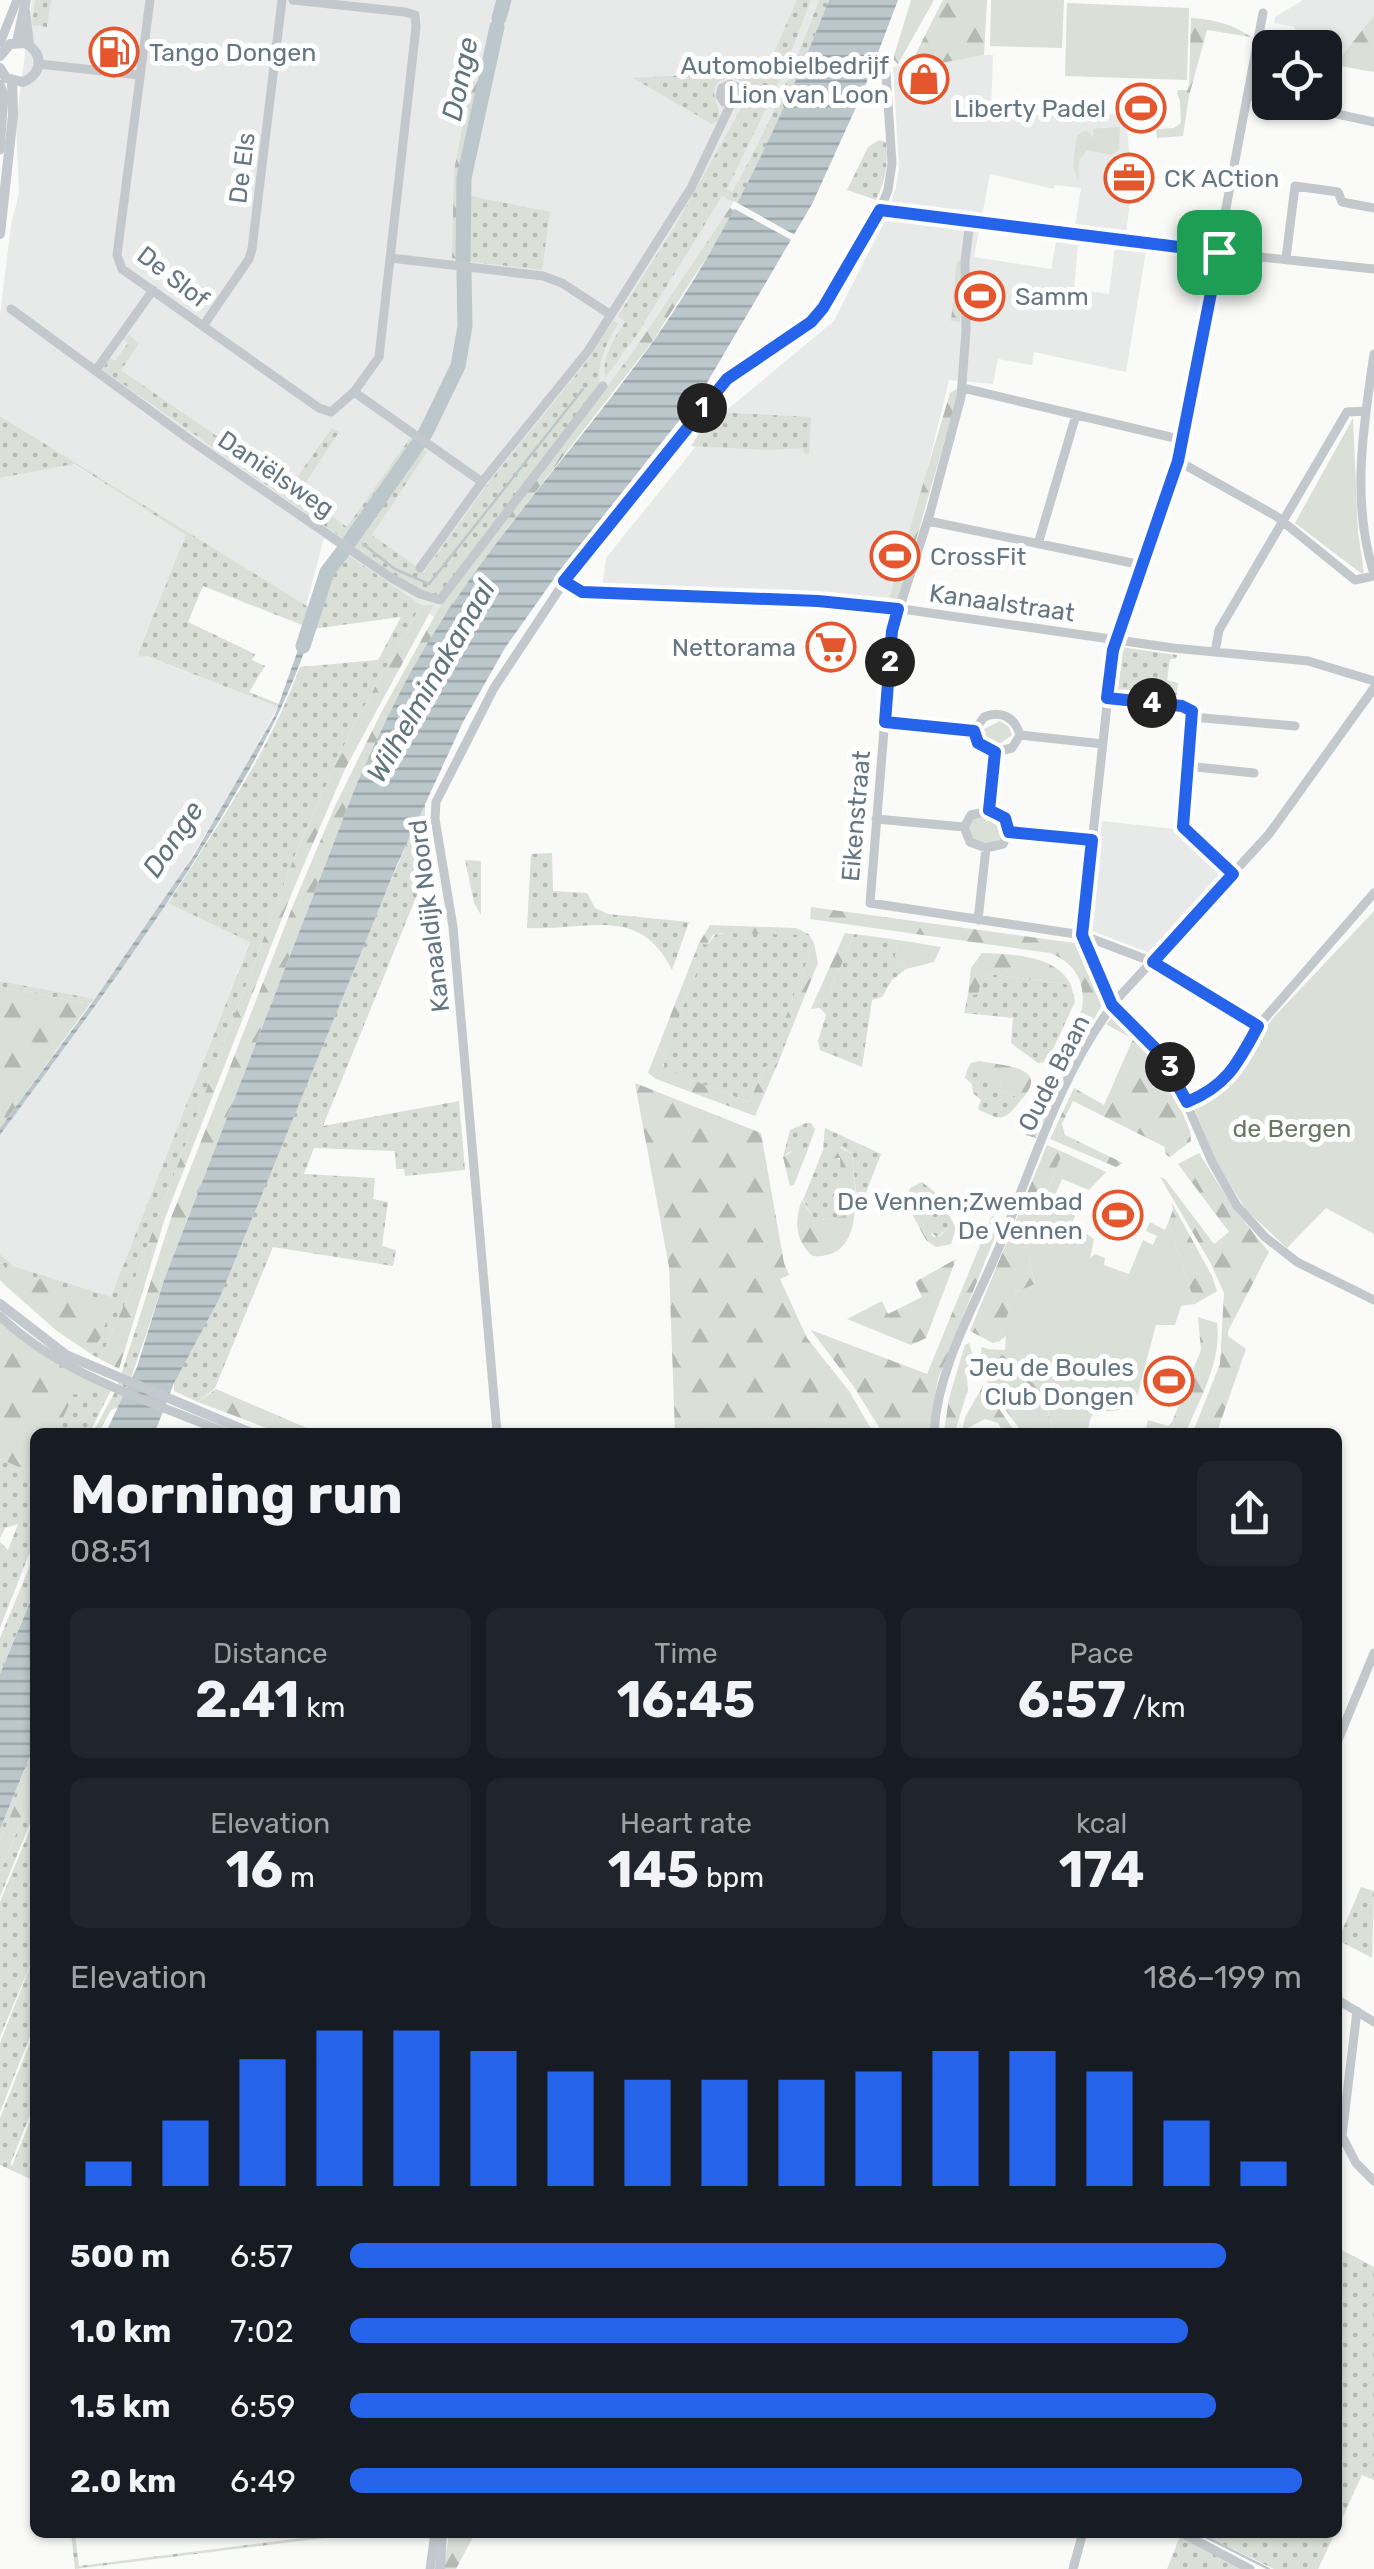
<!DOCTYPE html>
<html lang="en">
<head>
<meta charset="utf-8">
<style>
  :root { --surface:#171b24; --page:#20242c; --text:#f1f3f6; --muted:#9ea1a6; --accent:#2563eb }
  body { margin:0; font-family:Rubik,sans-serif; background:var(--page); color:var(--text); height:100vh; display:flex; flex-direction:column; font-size:38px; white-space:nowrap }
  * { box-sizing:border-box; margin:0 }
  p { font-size:32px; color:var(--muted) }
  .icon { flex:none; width:55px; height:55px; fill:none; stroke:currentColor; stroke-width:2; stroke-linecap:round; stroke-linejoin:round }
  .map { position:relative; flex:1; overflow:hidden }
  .sheet { position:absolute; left:30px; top:1428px; width:1312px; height:1110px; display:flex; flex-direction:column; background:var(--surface); border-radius:15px; box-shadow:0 2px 8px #0004 }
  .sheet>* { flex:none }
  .controls { position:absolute; left:1252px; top:30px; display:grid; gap:20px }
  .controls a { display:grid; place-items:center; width:90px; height:90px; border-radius:15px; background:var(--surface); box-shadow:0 2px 8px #0004; font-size:50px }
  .pin { position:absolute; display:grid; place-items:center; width:85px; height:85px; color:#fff; margin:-42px; border-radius:20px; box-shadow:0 5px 15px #0006 }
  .km { position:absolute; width:50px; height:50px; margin:-25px; border-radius:50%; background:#222; color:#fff; font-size:28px; line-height:50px; text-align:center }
  .round { display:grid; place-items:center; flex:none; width:105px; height:105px; border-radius:15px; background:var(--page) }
  .overview { display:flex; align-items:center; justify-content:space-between; height:170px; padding:0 40px }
  h1 { font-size:55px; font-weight:700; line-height:75px }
  .metrics { display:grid; grid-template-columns:repeat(3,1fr); gap:15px; height:170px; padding:10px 40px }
  .metrics div { display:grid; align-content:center; border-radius:15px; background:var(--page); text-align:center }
  .metrics b { font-size:50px; font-weight:700 }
  .metrics small { font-size:28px; font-weight:400 }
  .metrics p { font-size:28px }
  .chart { height:280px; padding:20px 40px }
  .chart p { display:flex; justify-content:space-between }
  .chart svg { width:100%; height:180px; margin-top:10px; stroke:var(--accent); stroke-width:6 }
  ul { padding:0 40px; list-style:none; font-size:32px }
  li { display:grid; grid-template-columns:160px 120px 1fr; align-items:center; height:75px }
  li i { height:25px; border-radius:12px; background:var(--accent) }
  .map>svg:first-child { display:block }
</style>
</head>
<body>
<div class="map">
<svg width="1374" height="2569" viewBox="0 0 1374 2569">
  <defs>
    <pattern id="grass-dots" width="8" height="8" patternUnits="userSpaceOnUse" patternTransform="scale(2.5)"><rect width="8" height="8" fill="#dadfd7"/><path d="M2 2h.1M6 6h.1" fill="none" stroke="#b4b9b4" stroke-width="1.8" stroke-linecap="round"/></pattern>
    <pattern id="forest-firs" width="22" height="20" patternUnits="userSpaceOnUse" patternTransform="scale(2.5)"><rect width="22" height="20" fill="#dadfd7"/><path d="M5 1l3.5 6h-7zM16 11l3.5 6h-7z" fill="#b4b9b4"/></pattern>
    <pattern id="water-rules" width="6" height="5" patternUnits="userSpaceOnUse" patternTransform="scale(2.5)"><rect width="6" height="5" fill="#bbc7cb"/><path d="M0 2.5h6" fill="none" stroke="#9ca6aa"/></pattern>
  </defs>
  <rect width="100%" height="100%" fill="#fafaf8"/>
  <path fill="#e8e9e9" d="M32 0H823L804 55 736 198 668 310 438 620 324 538 306 606 0 416V315L11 225 19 193 16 123Z
    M1303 0H1374V15L1344 56 1325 53V48L1304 47 1294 27 1274 23 1275 17Z
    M993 55 991 110 1045 116 1125 114 1130 157 1135 159 1126 234 1075 227 1081 188 1055 185 1054 189 990 174 974 257 1051 269 1056 242 1078 245 1074 289 1109 294 1115 247 1146 251 1126 372 1034 352 1032 365 998 359 993 384 949 380 916 516 888 601 602 588 606 558 722 414 834 321 886 218 896 187 899 168 893 67 940 56Z
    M73 464 187 535 138 652 140 657 146 656 278 707 238 781 165 900 250 941 111 1298 13 1266 0 1254V1135L99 1000 0 981V478Z
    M1102 821 1175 829 1203 860 1206 858 1222 872 1150 953 1090 930Z"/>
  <path fill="url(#grass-dots)" d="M35 0H51L47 27 32 25Z
    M797 0H811L784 71 727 189 732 192C767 131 795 66 819 0H829C802 69 773 137 738 204L722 196 638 333 605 378C601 359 614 338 625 322L618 316 677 223 748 96C747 77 731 74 717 83 709 97 721 105 719 120L712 124 633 78 766 71Z
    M879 140 886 142C888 166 886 180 876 200L847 190 868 147Z
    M465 195 550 212 542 270 465 261Z
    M614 320 618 324C606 342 596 366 600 389L439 597 419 592 103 370 109 357 115 361 128 343 123 339 129 335 139 343 121 370 290 487 332 428 339 432 299 493 347 527 410 438 427 452 372 535 424 572 490 481 588 360Z
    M713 412 811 417 809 454 804 453 803 448 769 450 691 446Z
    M0 416 315 611 330 568 342 551 421 605 351 730 297 850 129 1294 100 1359 91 1354 100 1338 5 1267 0 1262V1254L13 1266 111 1297 250 942 168 903C216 828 269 752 300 667L378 660 401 617 312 629 203 586 188 622 255 654 252 660 265 666 249 692 279 704 278 707 147 656 140 657 138 653 186 535 74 464 0 478Z
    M1121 647 1177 655 1176 659H1170L1167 680 1178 683 1176 702 1116 695Z
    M425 802V824L432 858 323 1126 459 1101 465 1170 405 1176 404 1169H396L395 1151 314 1148 304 1174 375 1178 373 1199 388 1202 382 1246 396 1250 393 1266 273 1247 215 1388 198 1402 174 1391V1383Z
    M552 853 553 891 587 893 595 908 608 914 689 922 672 970C640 904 587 931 527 928L531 854Z
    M465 860 481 861V915L474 903Z
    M740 932 809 935 814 943 785 1019 791 1030 778 1063 765 1067 749 1102 666 1070 662 1060 700 963 693 958 699 943H709L716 934Z
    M854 934 898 940 895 958 906 969 892 980 882 997 872 1000 862 1067 820 1050 818 1041 826 1015 820 1008 811 1009 814 1002 828 997Z
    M989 974 1071 985 1075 1002 1047 1062 1038 1063 1011 1043 1013 1018 964 1013 968 995 978 994 982 978Z
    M0 981 95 999 90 1004 0 987Z
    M967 1070 1001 1079 1002 1091 1022 1099C1004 1121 1003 1122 978 1109L981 1100 973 1093 972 1084 965 1078Z
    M806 1123H811L815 1129 808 1149 789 1152 783 1157 790 1130Z
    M825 1128 881 1154 858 1213 852 1154 842 1147 823 1150Z
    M831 1157 841 1160 844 1216 815 1221 803 1200 819 1160Z
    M922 1182 938 1195 956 1228H948L937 1237 928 1230 910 1188Z
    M137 1325 148 1329 121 1406 111 1410 99 1432H93L116 1390Z
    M91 1381 112 1388 90 1432H57L71 1400 68 1394Z
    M0 1459 35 1474V1539L0 1628V1542L8 1550 18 1524 5 1528 0 1538Z
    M35 1553V1589L0 1674V1638Z
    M35 1745V1756L0 1841V1829Z
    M35 1788V1811L0 1897V1873Z
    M35 1817V1953L0 2037V1902Z
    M1361 1887 1374 1891 1372 1958 1338 1940Z
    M35 1954V2024L0 2112V2043Z
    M35 2030V2102L10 2165 12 2166 35 2109V2181L0 2165V2118Z
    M1338 2248 1374 2267V2480L1362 2475 1338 2527Z
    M71 2533H75L79 2566 342 2533H364L75 2569Z
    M1200 2533H1335L1318 2569H1274Z
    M1180 2536 1248 2569H1167Z"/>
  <path fill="url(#forest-firs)" d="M911 0H934L898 64 893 59Z
    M943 0H987L984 55 908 69Z
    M1374 15V72L1335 65Z
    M1191 18C1210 19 1232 23 1251 37L1207 30 1189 96 1183 136 1157 138 1156 129 1174 128 1181 123 1180 101 1177 93 1178 90H1187L1189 84Z
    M483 81 466 164 465 261 452 258 454 171 471 82Z
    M730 208 735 210 726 227 652 342 506 530 431 638 357 783 164 1280 148 1329 137 1325 171 1218 294 903 335 806 381 713 439 608 633 352Z
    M957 261 962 262 960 322 951 321Z
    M960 387 899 599H889L950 393Z
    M421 605H434L345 769 293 890 165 1218 119 1369 100 1359 129 1294 297 850 351 730Z
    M811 907 1081 944 1104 1001 1077 1050 1036 1138 1026 1135 1082 1009C1086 982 1075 963 1050 953L810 919Z
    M710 925 796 928 810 935 720 933 713 935 707 945 699 943Z
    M845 933 854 934 828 997 814 1002Z
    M898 940 941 947 934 962 906 969 895 958Z
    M814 943 818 963 791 1030 785 1019Z
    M982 953C1011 954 1057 955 1071 985L989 974 982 978 978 994 968 996 971 968Z
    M693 958 700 963 663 1058V1065L672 1072 749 1102 765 1067 778 1063 755 1116 656 1079 648 1073Z
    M0 987 90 1004 0 1128Z
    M1115 1015C1155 1044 1172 1087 1190 1131L1191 1141 1170 1157 1165 1154V1147L1073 1101 1062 1124 1065 1135 1123 1163 1116 1167 1050 1139 1074 1088 1104 1105 1133 1039 1106 1024Z
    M979 1061C1003 1066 1051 1066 1022 1099L1002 1091 1001 1080 967 1070 971 1063Z
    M635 1083 761 1133 784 1263 789 1275 780 1279 807 1338 849 1391 873 1432H675L669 1267Z
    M1047 1145 1063 1152 1026 1245 1035 1285 1016 1292 998 1341 993 1343 970 1331Z
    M839 1147 852 1154C855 1186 867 1261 813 1256 795 1242 794 1220 802 1200L815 1221 844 1216 840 1158 819 1160 823 1150Z
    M808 1149 794 1185 790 1186 783 1157 795 1150Z
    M1199 1153 1234 1209 1269 1252 1228 1331V1336L1246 1349 1217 1432H1193L1220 1364 1224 1293 1210 1262 1160 1177 1165 1179 1214 1244 1229 1232 1178 1164Z
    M910 1188 933 1237 940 1236 948 1228H956L951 1244 936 1247 926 1240 906 1203Z
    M1172 1203 1212 1276 1217 1291 1195 1304 1168 1223 1173 1210Z
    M992 1216 1002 1219 938 1379 929 1432H882L854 1387 811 1330 927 1374Z
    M956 1259 926 1338 911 1345 847 1319 882 1301 888 1314 922 1297 915 1282Z
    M0 1262 5 1267 112 1304 101 1337 91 1354 57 1331 7 1287 0 1280Z
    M1198 1317 1217 1323C1222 1360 1200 1399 1186 1432H1145L1148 1420 1168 1426 1172 1422 1201 1350Z
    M0 1320 91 1381 83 1395 69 1394 71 1400 57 1432H35V1474L0 1459Z
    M969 1343 974 1359 966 1370 968 1389 955 1432H944L949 1398 965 1345Z
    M982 1347 1012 1358 1024 1378 1040 1387 1055 1432H1022C1006 1409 975 1376 982 1347Z
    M983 1386 1013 1429 1012 1432H1003L998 1423 985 1419 962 1431 965 1417Z
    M216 1389 316 1432H277L198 1402Z
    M35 1756V1788L0 1873V1841Z
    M449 2533H475L456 2569H444Z"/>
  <path fill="#dadfd7" d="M991 0H1064L1062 48 990 46Z
    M1067 3 1189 8 1187 80 1065 76Z
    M1120 127 1119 149 1112 155 1087 150 1079 160 1078 180 1073 166 1077 136 1086 130 1094 138 1093 129Z
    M1353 418 1358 532 1364 572 1362 574 1295 523Z
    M1000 721 1009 727 1012 735 1001 743H987L982 735 984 729Z
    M989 813 1002 819 1006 831 1002 840 988 845 974 841 968 827 973 818Z
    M1374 911V1234L1326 1208 1287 1248 1246 1210 1216 1161 1192 1103 1216 1094 1273 1018Z
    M1063 1152 1106 1172 1089 1190 1062 1179 1052 1203 1076 1213 1072 1224 1082 1228V1231L1094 1239 1090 1258 1095 1254 1105 1258 1104 1265 1129 1274 1143 1240 1153 1245 1157 1236 1146 1231 1150 1222 1165 1230 1168 1223 1195 1304 1181 1306 1175 1325H1156L1134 1408 1095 1413 1091 1417 1087 1432H1055L1041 1388 1024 1378 1013 1359 985 1349 1005 1350 1006 1336 997 1343 1016 1292 1035 1284 1026 1245Z"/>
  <path fill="url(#water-rules)" d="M829 0H898L863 92 812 204 701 393 558 573 505 648 463 722 397 865 219 1299 174 1383 155 1432H106L137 1367 164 1280 357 783C379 735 401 686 429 641 494 535 579 444 652 343 727 237 781 121 829 0Z
    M306 627 312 629C288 704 252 768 211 834 147 939 73 1036 0 1135V1128L95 999 194 855 275 715Z
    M35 1590V1744L0 1829V1674Z"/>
  <path fill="#fafaf8" d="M734 201 800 238 797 243 731 207Z"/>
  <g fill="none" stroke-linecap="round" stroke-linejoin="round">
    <path stroke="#bbc7cb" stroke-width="2.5" d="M363 544 395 569 429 584 583 389
      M1196 2532 1269 2569"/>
    <path stroke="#bbc7cb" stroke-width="15" d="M499 18 504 0
      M463 261 464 178 497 27
      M425 434 458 366 465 326 464 271
      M350 541 418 444
      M303 646 327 572 343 551"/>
    <path stroke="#c3c8cc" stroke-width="9" d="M150 0 117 255 122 269 319 408 331 412 354 392 379 357 416 27 415 15 405 12 293 0
      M1263 13 1178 461 1113 650 1082 935 1112 1005 1139 1029 1173 1072 1212 1162 1237 1206 1265 1237 1297 1262 1374 1300
      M0 43 17 0
      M39 64 139 75
      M0 84 4 95 0 150
      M1248 95 1270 100
      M1283 102 1374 122
      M880 210 1167 247 1374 269
      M970 221 965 261 966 330 961 397 930 513 892 631 870 903 1082 935 1153 962 1258 1026
      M391 258 543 276 562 283 611 315
      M1286 258 1295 186 1338 192 1342 202 1374 208
      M11 309 193 442 390 577 420 594 440 600 603 386
      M203 326 249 259 252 249 282 0
      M1374 354C1363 428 1351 502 1374 574
      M96 370 153 290
      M963 388 1183 440
      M354 392 482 482
      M1178 461 1276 516 1355 580 1374 576
      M928 521 1142 565
      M1038 544 1076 415
      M420 568 482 482 588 351 691 188 731 104 724 102 720 96 722 88 730 84 738 88 740 95 731 104
      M564 581 582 591 823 601 909 610 1173 648 1308 661 1374 681
      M1215 652 1219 630 1347 412 1366 411
      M1107 698 1182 706 1192 711 1183 827 1233 874
      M1192 717 1295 726
      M885 722 974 731
      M1020 735 1012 748 995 752 982 748 974 731 984 717C1001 710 1015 717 1020 735L1103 744
      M1187 766 1254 773
      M989 811 995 752
      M876 819 964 827
      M1009 831 1003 844 986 848 970 842 964 827 971 815 989 811 1005 818 1009 831 1092 840
      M978 920 986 848
      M1187 1102 1205 1095 1226 1080 1258 1026 1374 893
      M0 1316C61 1375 148 1400 224 1432
      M497 1432 453 927 435 819 436 802 494 688 574 567 727 379 811 322 823 308 880 210 888 190 892 163 886 73
      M934 1432C938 1366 975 1306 1000 1245 1034 1162 1062 1068 1119 997L1269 834 1374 688
      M1338 1740 1374 1653
      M1338 2000 1374 2022
      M1357 2011 1342 2136 1356 2163 1374 2181
      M1180 2532 1250 2569
      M430 2569 435 2532
      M1073 2569 1083 2532"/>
    <path stroke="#c3c9ce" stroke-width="10" d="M25 11 29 44
      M17 42 26 0
      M0 56 10 44 25 43C44 53 43 74 23 82L6 78 0 68
      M0 234 13 115 12 81
      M0 1304 66 1355 249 1432
      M440 2569 442 2532"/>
  </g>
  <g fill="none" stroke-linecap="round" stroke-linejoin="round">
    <g stroke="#fff" stroke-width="20">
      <path id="route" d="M880 210 1219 252 1178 461 1113 650 1107 698 1182 706 1192 711 1183 827 1233 874 1153 962 1258 1026C1238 1063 1227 1086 1187 1102L1160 1053 1112 1005 1082 935 1092 840 1009 832 1005 818 989 810 995 752 978 743 974 731 885 722 892 631 898 609 818 601 582 592 564 581 727 379 811 322 823 308Z"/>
    </g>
    <use href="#route" stroke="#2563eb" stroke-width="12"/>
  </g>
  <defs>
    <g id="fuel-ring" transform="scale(2.5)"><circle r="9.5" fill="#fff" stroke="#e4572e" stroke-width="1.5"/><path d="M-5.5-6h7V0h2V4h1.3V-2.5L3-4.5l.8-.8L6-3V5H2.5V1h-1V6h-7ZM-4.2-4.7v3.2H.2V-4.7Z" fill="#e4572e"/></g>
    <g id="shop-ring" transform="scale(2.5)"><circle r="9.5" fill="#fff" stroke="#e4572e" stroke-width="1.5"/><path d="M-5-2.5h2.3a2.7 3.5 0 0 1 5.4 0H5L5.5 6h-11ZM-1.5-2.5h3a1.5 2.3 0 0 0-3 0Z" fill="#e4572e"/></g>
    <g id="stadium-ring" transform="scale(2.5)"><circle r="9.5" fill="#fff" stroke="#e4572e" stroke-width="1.5"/><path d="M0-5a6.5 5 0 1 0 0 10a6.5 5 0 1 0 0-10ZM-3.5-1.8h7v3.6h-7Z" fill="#e4572e"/></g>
    <g id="office-ring" transform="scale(2.5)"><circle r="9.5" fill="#fff" stroke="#e4572e" stroke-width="1.5"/><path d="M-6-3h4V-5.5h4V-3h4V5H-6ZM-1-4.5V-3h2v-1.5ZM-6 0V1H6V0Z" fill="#e4572e"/></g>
    <g id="supermarket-ring" transform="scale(2.5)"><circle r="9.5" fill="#fff" stroke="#e4572e" stroke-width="1.5"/><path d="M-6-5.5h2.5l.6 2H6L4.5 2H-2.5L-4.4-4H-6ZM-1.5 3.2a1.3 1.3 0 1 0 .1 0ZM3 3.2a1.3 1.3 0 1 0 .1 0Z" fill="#e4572e"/></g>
  </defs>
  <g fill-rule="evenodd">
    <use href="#fuel-ring" x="114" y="52"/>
    <use href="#shop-ring" x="924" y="79"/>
    <use href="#stadium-ring" x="1141" y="108"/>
    <use href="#office-ring" x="1129" y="178"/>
    <use href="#stadium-ring" x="980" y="296"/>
    <use href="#stadium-ring" x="895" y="556"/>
    <use href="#supermarket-ring" x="831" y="647"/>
    <use href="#stadium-ring" x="1118" y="1215"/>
    <use href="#stadium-ring" x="1169" y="1381"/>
  </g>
  <g text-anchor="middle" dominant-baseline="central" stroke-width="10" stroke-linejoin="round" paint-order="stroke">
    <g font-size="25" fill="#657683" stroke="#fff" text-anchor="end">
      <text x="149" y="52" text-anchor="start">Tango Dongen</text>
      <text x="889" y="65">Automobielbedrijf<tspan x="889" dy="29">Lion van Loon</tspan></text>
      <text x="1106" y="108">Liberty Padel</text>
      <text x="1164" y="178" text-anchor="start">CK ACtion</text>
      <text x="1015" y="296" text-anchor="start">Samm</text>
      <text x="930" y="556" text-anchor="start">CrossFit</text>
      <text x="796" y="647">Nettorama</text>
      <text x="1083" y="1201">De Vennen;Zwembad<tspan x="1083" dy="29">De Vennen</tspan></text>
      <text x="1134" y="1367">Jeu de Boules<tspan x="1134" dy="29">Club Dongen</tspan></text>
    </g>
    <g font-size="25" fill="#657683" stroke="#fff">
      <text transform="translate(242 168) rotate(-83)">De Els</text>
      <text transform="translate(173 277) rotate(38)">De Slof</text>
      <text transform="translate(276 474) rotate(34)">Daniëlsweg</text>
      <text transform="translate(1002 603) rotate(8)">Kanaalstraat</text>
      <text transform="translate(856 816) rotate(-85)">Eikenstraat</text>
      <text transform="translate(429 916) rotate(-97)">Kanaaldijk Noord</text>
      <text transform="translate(1054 1073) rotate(-63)">Oude Baan</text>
    </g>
    <g font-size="25" fill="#687a64" stroke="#fff">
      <text x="1292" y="1128">de Bergen</text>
    </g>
    <g font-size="28" font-style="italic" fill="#60757c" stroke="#fff">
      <text transform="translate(460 79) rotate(-78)">Donge</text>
      <text transform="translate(431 681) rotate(-60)">Wilhelminakanaal</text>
      <text transform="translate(173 839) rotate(-56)">Donge</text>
    </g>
  </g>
</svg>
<div class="controls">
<a><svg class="icon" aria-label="locate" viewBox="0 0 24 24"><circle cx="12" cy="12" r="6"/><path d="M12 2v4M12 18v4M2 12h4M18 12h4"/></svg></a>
</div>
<div class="pin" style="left:1219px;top:252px;background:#1e9e55"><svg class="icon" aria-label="arrive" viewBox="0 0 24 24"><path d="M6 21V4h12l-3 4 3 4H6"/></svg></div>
<b class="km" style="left:702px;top:408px">1</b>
<b class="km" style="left:890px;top:662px">2</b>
<b class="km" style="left:1170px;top:1067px">3</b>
<b class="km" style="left:1152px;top:703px">4</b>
<section class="sheet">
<div class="overview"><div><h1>Morning run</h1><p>08:51</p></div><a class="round"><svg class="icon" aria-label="share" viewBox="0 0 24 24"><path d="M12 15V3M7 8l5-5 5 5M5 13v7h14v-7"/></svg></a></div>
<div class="metrics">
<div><p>Distance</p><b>2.41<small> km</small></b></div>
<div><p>Time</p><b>16:45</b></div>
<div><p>Pace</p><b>6:57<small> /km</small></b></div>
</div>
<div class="metrics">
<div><p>Elevation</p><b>16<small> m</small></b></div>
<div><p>Heart rate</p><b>145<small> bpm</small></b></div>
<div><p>kcal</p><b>174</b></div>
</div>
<div class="chart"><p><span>Elevation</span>186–199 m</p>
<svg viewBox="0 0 160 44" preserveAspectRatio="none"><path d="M5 44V38M15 44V28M25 44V13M35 44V6M45 44V6M55 44V11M65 44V16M75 44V18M85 44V18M95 44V18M105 44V16M115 44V11M125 44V11M135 44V16M145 44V28M155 44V38"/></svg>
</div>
<ul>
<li><b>500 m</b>6:57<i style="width:92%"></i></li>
<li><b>1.0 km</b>7:02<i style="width:88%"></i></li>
<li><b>1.5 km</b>6:59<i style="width:91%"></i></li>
<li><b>2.0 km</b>6:49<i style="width:100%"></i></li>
</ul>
</section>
</div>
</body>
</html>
